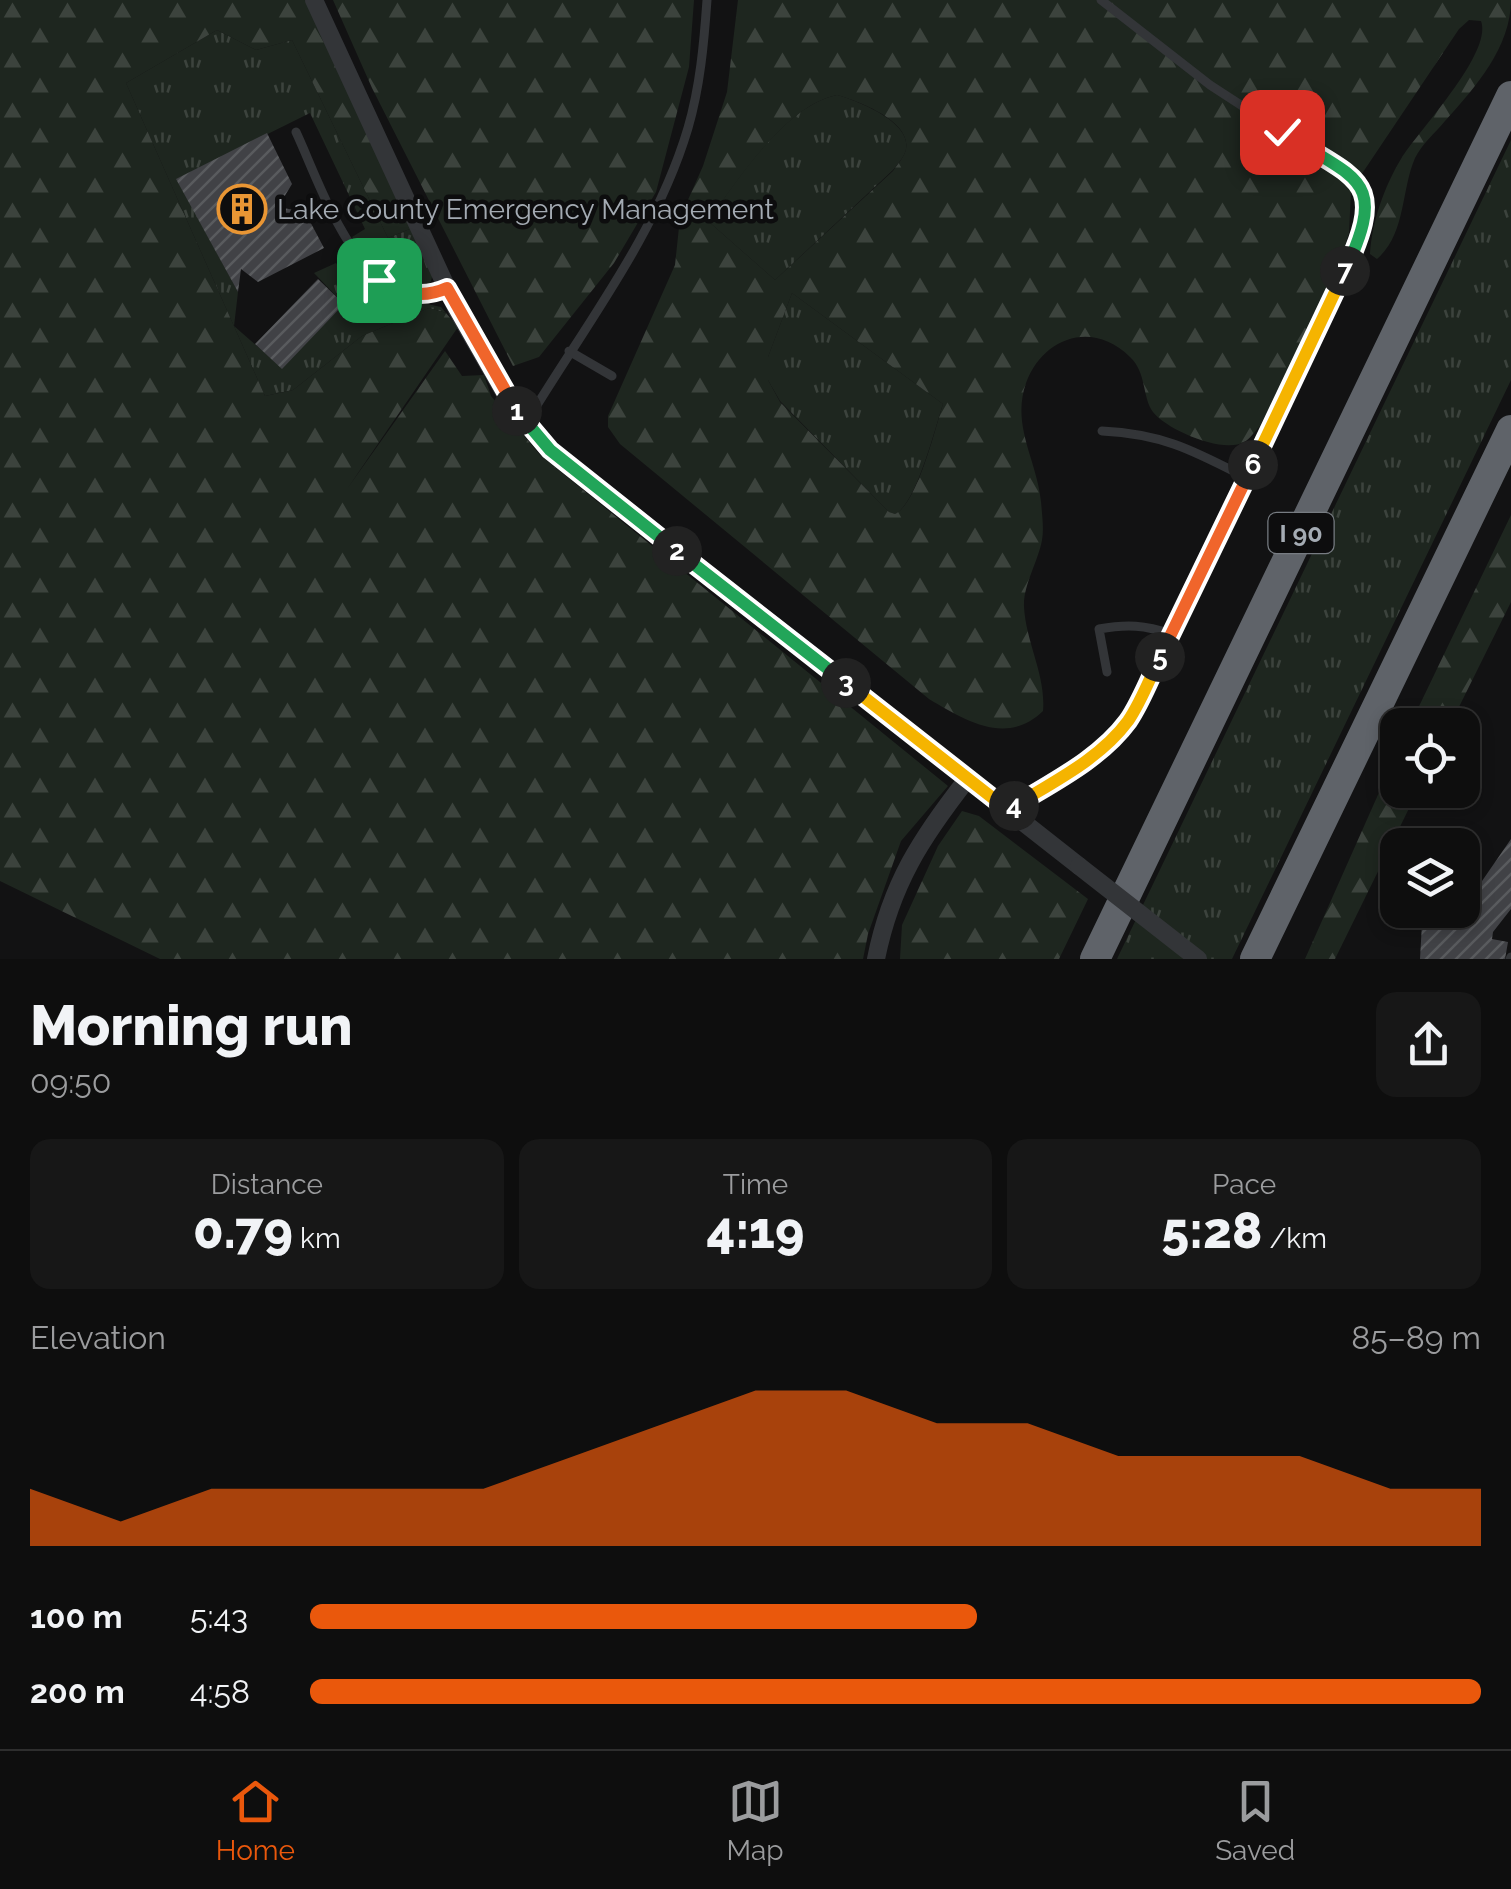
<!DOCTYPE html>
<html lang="en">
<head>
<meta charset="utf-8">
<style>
  :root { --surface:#0e0e0e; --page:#171717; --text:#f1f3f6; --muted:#9b9c9e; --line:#2e2e2e; --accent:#ea580c }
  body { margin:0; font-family:Raleway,sans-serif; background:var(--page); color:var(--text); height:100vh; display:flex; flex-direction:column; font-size:38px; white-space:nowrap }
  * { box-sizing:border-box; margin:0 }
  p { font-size:32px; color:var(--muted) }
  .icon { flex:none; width:55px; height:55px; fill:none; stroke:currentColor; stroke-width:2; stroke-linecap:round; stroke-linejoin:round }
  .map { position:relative; height:959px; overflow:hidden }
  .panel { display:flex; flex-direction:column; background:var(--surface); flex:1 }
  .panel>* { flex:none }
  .buttons { position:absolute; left:1380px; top:708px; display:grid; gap:20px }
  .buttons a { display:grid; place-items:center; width:100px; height:100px; border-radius:20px; background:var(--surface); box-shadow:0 5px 15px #0003,0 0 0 2px var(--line); font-size:50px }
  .pin { position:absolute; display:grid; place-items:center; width:85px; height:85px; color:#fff; margin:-42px; border-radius:20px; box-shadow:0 5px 15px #0006 }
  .km { position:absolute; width:50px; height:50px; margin:-25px; border-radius:50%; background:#222; color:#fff; font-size:28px; line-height:50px; text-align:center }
  .round { display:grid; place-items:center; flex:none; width:105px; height:105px; border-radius:20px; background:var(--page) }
  .overview { display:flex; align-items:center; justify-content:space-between; height:170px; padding:0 30px }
  h1 { font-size:55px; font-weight:800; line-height:75px }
  .stats { display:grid; grid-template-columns:repeat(3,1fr); gap:15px; height:170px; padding:10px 30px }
  .stats div { display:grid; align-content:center; border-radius:20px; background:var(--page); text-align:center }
  .stats b { font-size:50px; font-weight:800 }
  .stats small { font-size:28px; font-weight:400 }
  .stats p { font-size:28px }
  .chart { height:280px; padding:20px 30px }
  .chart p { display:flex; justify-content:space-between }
  .chart svg { width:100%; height:180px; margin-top:10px; fill:var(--accent); opacity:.7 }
  ul { padding:0 30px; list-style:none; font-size:32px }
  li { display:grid; grid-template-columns:160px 120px 1fr; align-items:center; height:75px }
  li i { height:25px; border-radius:12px; background:var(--accent) }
  .tabs { display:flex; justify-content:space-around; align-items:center; height:140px; border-top:2px solid var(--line); background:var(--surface); font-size:28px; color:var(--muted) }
  .tabs a { display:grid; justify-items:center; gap:5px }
  .tabs .active { color:var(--accent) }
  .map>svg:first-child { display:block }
</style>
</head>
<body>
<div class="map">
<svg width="1511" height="959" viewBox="0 0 1511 959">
  <defs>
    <pattern id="grass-tufts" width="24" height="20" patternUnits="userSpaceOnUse" patternTransform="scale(2.5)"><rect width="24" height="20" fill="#1e261f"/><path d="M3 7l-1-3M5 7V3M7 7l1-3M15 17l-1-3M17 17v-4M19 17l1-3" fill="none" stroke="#3c433d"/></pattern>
    <pattern id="forest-firs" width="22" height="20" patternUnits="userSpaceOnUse" patternTransform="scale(2.5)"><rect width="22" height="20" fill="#1e261f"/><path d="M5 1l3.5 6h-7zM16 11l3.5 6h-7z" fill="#3c433d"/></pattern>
    <pattern id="building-hatch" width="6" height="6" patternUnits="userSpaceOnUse" patternTransform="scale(2.5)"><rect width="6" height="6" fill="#414246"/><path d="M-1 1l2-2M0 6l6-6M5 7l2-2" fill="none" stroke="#595b5e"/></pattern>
  </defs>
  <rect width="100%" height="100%" fill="#121213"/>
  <path fill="url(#grass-tufts)" d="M217 30 256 50 292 40 388 238 412 228 433 274 430 284 426 287C388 282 373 266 352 237L365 229 310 113 177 179 238 292 234 326 282 368 344 304 314 273 336 263C347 283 362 300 384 308L389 296 441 307 446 313 429 308 362 336 293 390 265 396 126 83Z
    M837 95C856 100 912 122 906 149 905 156 897 165 893 170L775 280 708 221C737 180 786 105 837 95Z
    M1511 140V380L1232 959H1117Z
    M792 293 943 404C935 428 916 505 895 514L889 512 780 401 768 380V357Z"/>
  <path fill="url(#forest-firs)" fill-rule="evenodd" d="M0 0H307L412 228 388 238 292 40 256 50 217 30 126 83 265 396 293 390 362 336 429 308 446 313 458 327 347 489 445 351 462 376 484 375 491 396 540 455 948 786 901 841 868 934 863 959H160L0 881Z
    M333 0H694L689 67 656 192 614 263 539 357 513 366 372 88Z
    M738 0H1511C1511 47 1475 88 1445 121 1435 133 1422 144 1415 158 1401 190 1406 234 1377 259L1370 254C1372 222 1384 187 1401 159 1419 130 1493 53 1481 21L1469 20 1459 29 1351 190 1349 233 1337 270 1260 426C1255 431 1250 439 1244 442 1223 454 1167 430 1153 412 1142 397 1147 373 1130 357 1093 320 1043 337 1026 383 1011 426 1037 460 1041 502 1042 514 1044 529 1042 540 1038 562 1023 585 1024 607 1026 643 1046 675 1043 711 1007 746 966 721 929 699L620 444 608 427V416L675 265 680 218 703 166 727 92ZM837 95C856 100 912 121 906 149 905 156 897 165 893 171L775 280 708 221C738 180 786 105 837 95ZM792 293 943 404C935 429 917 504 895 514L889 512 780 402 768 380V357Z
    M1511 515V602L1450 725H1410Z
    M1397 752 1398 790H1418L1335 959H1305Z
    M962 811 979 816 1088 899 1059 959H900L902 925 938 846Z"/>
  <path fill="url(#building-hatch)" d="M267 133 292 184 278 207 305 212 324 248 258 282 241 269 238 292 176 179Z
    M318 279 344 304 282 369 255 344Z
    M1511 839V909L1493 932 1492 939 1508 942 1505 959H1420L1422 923 1462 910Z"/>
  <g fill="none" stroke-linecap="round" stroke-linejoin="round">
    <path stroke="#333538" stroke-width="9" d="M296 132C321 185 365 326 446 289
      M569 351 612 376
      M526 423C583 328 656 236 688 128 700 87 704 43 707 0
      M1102 431C1164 434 1194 451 1247 478
      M1107 672 1099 629C1127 624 1145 625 1171 634
      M1008 810 1088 760 1128 721 1360 238C1367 214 1371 198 1353 178L1210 85 1101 0
      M1510 959 1511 957"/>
    <path stroke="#333538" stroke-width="18" d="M314 0 457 310 507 397 550 450 1079 866
      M876 959C891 884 921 838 968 778"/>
    <path stroke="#5f6369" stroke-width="30" d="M1095 959 1511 96
      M1255 959 1511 430"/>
    <path stroke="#333538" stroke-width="18" d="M1079 866 1198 959"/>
  </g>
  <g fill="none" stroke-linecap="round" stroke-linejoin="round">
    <g stroke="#fff" stroke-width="20">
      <path id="split-1" d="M379 280C400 294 423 299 447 288L517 411"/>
    </g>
    <g stroke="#fff" stroke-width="20">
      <path id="split-2" d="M517 411 550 450 677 551"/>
    </g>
    <g stroke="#fff" stroke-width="20">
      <path id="split-3" d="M677 551 846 683"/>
    </g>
    <g stroke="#fff" stroke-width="20">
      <path id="split-4" d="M846 683 1008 810 1014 806"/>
    </g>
    <g stroke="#fff" stroke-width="20">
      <path id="split-5" d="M1014 806C1053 782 1100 759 1128 721 1141 702 1150 678 1160 657"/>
    </g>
    <g stroke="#fff" stroke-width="20">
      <path id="split-6" d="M1160 657 1253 465"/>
    </g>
    <g stroke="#fff" stroke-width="20">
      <path id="split-7" d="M1253 465 1345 271"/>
    </g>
    <g stroke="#fff" stroke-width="20">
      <path id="split-8" d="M1282 132C1357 181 1389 177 1345 271"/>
    </g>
    <use href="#split-1" stroke="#f0652b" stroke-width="12"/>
    <use href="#split-2" stroke="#22a559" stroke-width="12"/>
    <use href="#split-3" stroke="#22a559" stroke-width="12"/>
    <use href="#split-4" stroke="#f5b400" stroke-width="12"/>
    <use href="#split-5" stroke="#f5b400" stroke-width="12"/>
    <use href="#split-6" stroke="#f0652b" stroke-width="12"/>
    <use href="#split-7" stroke="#f5b400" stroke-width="12"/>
    <use href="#split-8" stroke="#22a559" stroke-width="12"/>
  </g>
  <defs>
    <g id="building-ring" transform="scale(2.5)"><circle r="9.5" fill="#0d0d0e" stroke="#e99634" stroke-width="1.5"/><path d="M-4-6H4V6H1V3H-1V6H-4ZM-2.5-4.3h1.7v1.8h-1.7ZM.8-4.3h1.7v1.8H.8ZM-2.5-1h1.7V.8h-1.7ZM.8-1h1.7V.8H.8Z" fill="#e99634"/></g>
  </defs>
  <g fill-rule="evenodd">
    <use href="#building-ring" x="242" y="209"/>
  </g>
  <g text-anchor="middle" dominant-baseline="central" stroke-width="9" stroke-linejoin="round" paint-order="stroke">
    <rect fill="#0d0d0e" stroke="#777c82" stroke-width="2.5" x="1268.5" y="513" width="65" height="40" rx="8"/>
    <g font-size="25" font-weight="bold" fill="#a4abb3">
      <text x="1301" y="533">I 90</text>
    </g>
    <g font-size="28" fill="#a4abb3" stroke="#0d0d0e" text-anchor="start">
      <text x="277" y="209">Lake County Emergency Management</text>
    </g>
  </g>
</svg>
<div class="buttons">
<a><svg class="icon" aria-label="locate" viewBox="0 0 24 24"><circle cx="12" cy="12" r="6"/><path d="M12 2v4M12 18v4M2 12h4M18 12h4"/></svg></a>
<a><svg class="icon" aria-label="layers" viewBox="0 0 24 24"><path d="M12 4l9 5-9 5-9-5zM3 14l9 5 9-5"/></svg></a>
</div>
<div class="pin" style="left:379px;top:280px;background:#1e9e55"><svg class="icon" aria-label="arrive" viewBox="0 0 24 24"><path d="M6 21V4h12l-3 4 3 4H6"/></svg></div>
<div class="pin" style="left:1282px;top:132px;background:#d93025"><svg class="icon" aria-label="check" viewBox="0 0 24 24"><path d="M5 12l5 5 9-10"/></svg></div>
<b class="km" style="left:517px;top:411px">1</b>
<b class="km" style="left:677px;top:551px">2</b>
<b class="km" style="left:846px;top:683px">3</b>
<b class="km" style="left:1014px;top:806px">4</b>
<b class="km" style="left:1160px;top:657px">5</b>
<b class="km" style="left:1253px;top:465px">6</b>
<b class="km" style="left:1345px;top:271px">7</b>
</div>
<section class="panel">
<div class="overview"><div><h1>Morning run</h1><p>09:50</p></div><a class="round"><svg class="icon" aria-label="share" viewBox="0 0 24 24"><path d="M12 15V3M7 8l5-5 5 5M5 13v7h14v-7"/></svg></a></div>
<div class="stats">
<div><p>Distance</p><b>0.79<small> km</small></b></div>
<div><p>Time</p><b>4:19</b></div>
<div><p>Pace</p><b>5:28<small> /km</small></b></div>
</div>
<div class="chart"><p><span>Elevation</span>85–89 m</p>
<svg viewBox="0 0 160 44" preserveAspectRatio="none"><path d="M0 44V30L10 38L20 30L30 30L40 30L50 30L60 22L70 14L80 6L90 6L100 14L110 14L120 22L130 22L140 22L150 30L160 30V44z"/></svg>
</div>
<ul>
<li><b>100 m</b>5:43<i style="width:57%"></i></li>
<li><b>200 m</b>4:58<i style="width:100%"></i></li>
</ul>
</section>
<nav class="tabs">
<a class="active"><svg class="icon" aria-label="home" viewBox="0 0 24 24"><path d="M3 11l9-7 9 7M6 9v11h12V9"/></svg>Home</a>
<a><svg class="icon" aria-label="map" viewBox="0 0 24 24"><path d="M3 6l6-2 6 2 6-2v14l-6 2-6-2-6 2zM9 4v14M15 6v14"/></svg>Map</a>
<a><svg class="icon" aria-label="saved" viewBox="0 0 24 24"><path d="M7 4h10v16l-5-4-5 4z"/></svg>Saved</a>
</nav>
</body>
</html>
